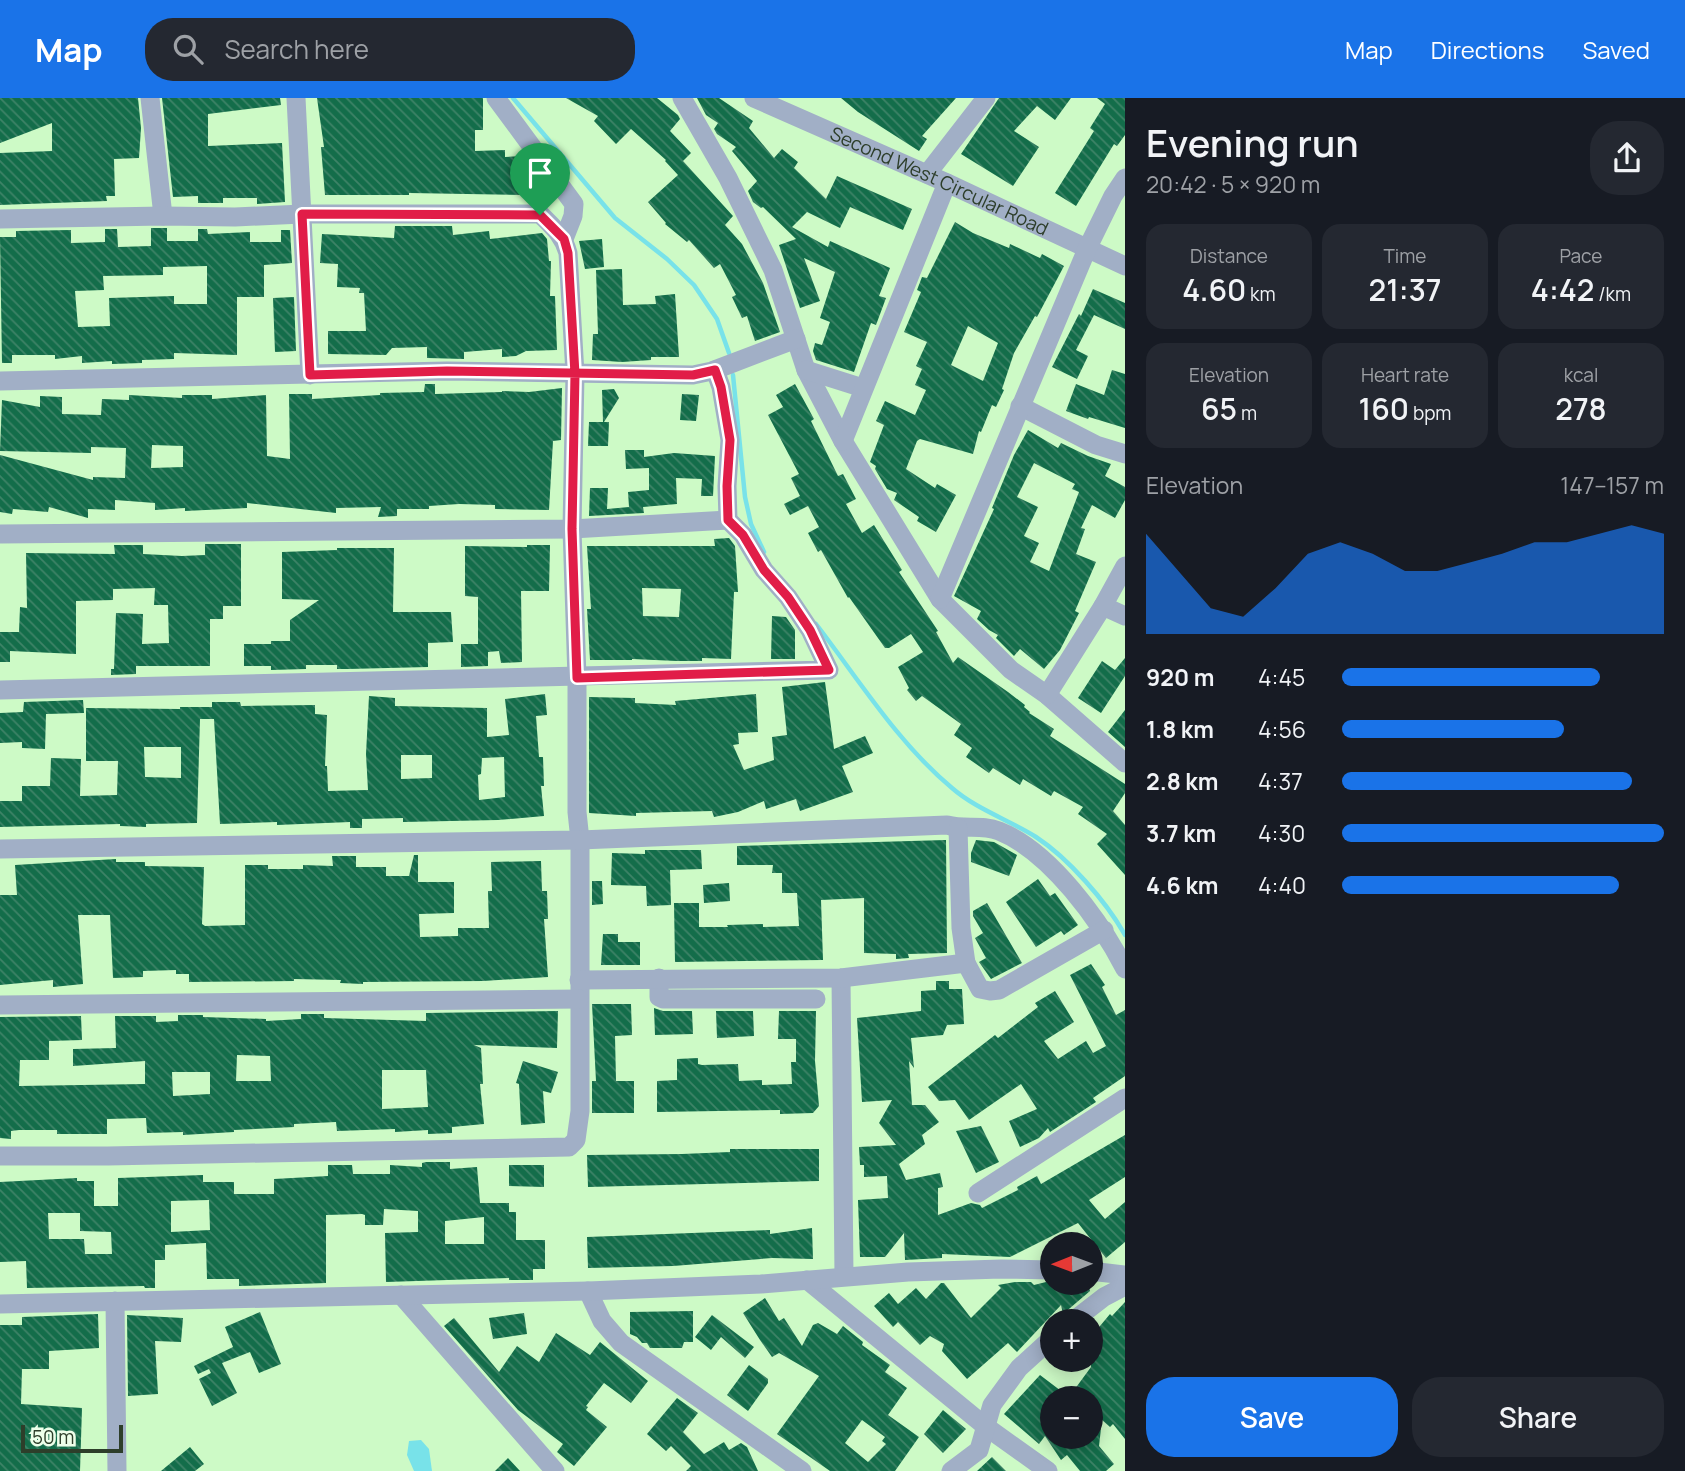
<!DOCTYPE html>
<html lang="en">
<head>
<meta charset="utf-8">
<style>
  :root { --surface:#171b24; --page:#242831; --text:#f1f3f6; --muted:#9ea1a6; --accent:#1a73e8 }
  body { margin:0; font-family:Manrope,sans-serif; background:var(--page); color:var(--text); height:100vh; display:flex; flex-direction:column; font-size:26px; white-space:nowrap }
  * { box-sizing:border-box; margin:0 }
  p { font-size:23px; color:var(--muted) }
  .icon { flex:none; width:38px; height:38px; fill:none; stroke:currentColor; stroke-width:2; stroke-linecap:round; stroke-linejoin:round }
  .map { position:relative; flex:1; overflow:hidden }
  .panel { display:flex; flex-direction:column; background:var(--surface); width:560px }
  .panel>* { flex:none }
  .needle { width:46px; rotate:269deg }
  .controls { position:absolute; left:1040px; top:1134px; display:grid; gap:14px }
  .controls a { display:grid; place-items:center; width:63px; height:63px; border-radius:50%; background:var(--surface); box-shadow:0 4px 18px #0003; font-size:35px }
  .scale { position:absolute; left:21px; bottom:18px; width:102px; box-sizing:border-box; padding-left:7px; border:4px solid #2d3e2a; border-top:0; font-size:19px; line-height:24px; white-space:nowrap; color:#2d3e2a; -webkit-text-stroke:5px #edffea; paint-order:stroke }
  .pin { position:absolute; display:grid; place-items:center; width:60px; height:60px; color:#fff; margin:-72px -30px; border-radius:50% 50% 50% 0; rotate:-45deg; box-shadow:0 0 7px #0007 }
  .pin .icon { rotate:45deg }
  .round { display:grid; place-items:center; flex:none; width:74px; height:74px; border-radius:28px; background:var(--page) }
  .head { display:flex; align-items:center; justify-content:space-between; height:119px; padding:0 21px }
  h1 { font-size:38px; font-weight:600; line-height:52px }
  .metrics { display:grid; grid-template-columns:repeat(3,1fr); gap:10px; height:119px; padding:7px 21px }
  .metrics div { display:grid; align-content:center; border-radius:18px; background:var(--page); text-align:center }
  .metrics b { font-size:30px; font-weight:600 }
  .metrics small { font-size:19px; font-weight:400 }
  .metrics p { font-size:19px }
  .chart { height:196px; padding:14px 21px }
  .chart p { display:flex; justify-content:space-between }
  .chart svg { width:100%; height:126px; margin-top:7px; fill:var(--accent); opacity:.7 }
  .primary-button { display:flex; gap:14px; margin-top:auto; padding:14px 21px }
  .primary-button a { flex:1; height:80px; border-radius:28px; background:var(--accent); color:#fff; font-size:28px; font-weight:600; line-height:80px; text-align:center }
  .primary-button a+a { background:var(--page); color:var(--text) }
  ul { padding:0 21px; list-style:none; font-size:23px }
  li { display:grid; grid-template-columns:112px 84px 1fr; align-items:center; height:52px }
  li i { height:18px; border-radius:9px; background:var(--accent) }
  header { display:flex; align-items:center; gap:42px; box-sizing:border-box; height:98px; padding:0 35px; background:var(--accent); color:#fff }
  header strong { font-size:33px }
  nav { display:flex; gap:38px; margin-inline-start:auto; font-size:24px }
  .search { width:490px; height:63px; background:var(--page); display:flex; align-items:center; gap:18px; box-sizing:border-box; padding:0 24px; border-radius:28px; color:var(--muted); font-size:26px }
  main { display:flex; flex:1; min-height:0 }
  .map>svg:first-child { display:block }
</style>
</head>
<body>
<header>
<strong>Map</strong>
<div class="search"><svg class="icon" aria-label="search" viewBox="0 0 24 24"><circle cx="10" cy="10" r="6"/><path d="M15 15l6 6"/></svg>Search here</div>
<nav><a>Map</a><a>Directions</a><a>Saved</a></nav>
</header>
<main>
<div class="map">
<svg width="1125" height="1373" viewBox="0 0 1125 1373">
  <defs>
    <pattern id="building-back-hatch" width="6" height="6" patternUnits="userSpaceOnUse" patternTransform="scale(1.75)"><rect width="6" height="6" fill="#136d4a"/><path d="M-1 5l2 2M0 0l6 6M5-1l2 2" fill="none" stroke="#3e8367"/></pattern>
  </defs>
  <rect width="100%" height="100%" fill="#cdfac6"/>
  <path fill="#78e2e9" d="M421 1342 429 1351 432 1373H414L407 1357 409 1343Z"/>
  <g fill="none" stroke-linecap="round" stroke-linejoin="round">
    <path stroke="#78e2e9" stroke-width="4.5" d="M513 0 615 120 667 161 694 187 717 221 729 255
      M733 277 745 399 751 426 764 454
      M816 526C859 582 898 645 952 690 976 711 1009 722 1036 739 1068 760 1106 803 1125 837"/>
  </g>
  <path fill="url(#building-back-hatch)" fill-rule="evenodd" d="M0 0H138L141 30 139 60 114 61 115 98H106L107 103 0 107V55L52 53V25L0 45Z
    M162 0H280L281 7 208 16V48L282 45 285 104 257 106V100H223V105H198V98L173 99Z
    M317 0H483V32H475V53L505 52V59L524 58 536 75 541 89 527 97 409 95V97H325L321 49H324Z
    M566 0H657L678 17 680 21 670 33 691 55 683 63 733 118 725 127 742 146 763 185 780 234 755 243 747 218 742 220 732 199 736 197 720 166 714 170 689 142 687 144 665 126 666 125 648 104 678 77 665 63 666 62 631 31 616 46 594 23 598 18Z
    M697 0H719L753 23 749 30 774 60 782 51 798 64 794 70 826 101 837 78 912 111 903 132 850 109 840 130 807 114 792 129 828 149 830 143 890 170 879 198 886 200 876 227 871 225 854 274 816 262 813 253 815 245 822 247 830 224 820 220 835 174 804 160 820 203 800 210 779 147 796 141 763 109 761 110 753 104 748 93 757 83 732 53 736 49 717 36 714 31 718 25 706 17Z
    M841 0H956L922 38 927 41 919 53 858 14Z
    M999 0H1071L1055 22 1037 8 1014 33 1039 49 1013 88 961 56Z
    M1097 0H1125V37L1117 48 1114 46 1076 108 1055 95 1094 33 1090 30 1105 6Z
    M955 124 973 135 1009 150 1010 146 1040 160 1042 156 1064 168 1037 219 1035 218 1014 255 1002 291 1004 292 996 309 992 307 981 334 979 333 973 356 920 341 917 343 906 371 935 390 937 386 956 397 936 434 917 423 919 419 894 402 897 395 887 391 875 371 876 368 870 364 884 327 876 323 885 303 915 317 926 292 915 287 922 271 916 268 927 244 904 234 921 194 917 192 922 179 927 180ZM968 228 998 245 983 283 951 267Z
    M395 128H452L453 137 489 133 490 141 542 135 547 141 549 163H551L550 198H555L557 252 526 253 516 258 502 259V251L464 254V261L427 260V249L392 250 386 257 328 256V233H366L364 195H359L360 190 337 189 338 166 320 165 322 136 394 140Z
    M151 130H167V143H198V131H207L208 136 250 134V144H281V132H290L292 165 264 167V199H237V257L174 255V261L142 262V265L112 266V263L82 265V258L55 261V257H12V265H2L0 139H16V133L71 132V145L105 144V131H117L118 149 151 148ZM207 168V206H174V198L109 200 110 228 78 229 75 193 104 192 103 178 163 177V169Z
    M602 141 604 169 585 171 579 143Z
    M622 171 623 207 656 206 655 198 675 196 679 259H651V262L622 264 592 262 593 236H598L596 172Z
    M1093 191 1125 205V231L1094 217 1076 252 1088 258 1077 281 1052 269 1079 216 1081 218Z
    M294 199 296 253 275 254 273 200Z
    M1112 272 1125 276V330L1089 319 1088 321 1066 313 1076 286 1104 297Z
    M425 286H435V296L502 294V293L529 294 562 290 561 342 553 343 549 412 495 411V407L459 406 429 408V411H397V418L378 419 381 409 336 410V415L247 405V410L185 413V410L155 412V405L115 402V412L88 411V420L49 409 48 414 13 411 12 416 0 414V357L93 382V379L125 380 126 350 91 349V355L0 353 2 302 40 309V298L62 299V316L101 317 102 301 129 302V297L182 300V297H212V301L266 297 267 358 290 361 289 296H312V301L380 297V295L424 294ZM152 347 183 348V369L151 370Z
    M795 286 814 321 811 323 838 378 843 376 856 401 846 406 862 435 874 427 902 472 899 474 938 533 936 534 953 565 958 559 1008 594 1025 607 1024 609 1030 614 1029 615 1054 631 1050 638 1125 686V695L1113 713 1125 727V777L1097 746 1107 736 1078 716 1083 709 1054 693 1051 698 1023 681 1020 687 993 670 989 675 966 659 972 650 954 637 961 626 922 598 916 603 907 592 909 590 898 569 923 554 911 536 889 550H885L849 499 848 500 821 452 818 454 808 435 819 429 808 408 790 417 784 406 800 398 791 380 799 376 768 317 783 309 776 297Z
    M614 291 619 300 604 324H609L608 348H588L589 324H603L602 292Z
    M682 296 699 297 696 323 680 322Z
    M1028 332 1058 350 1061 345 1088 358 1111 366 1105 378 1125 389V402L1115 420 1092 407 1081 430 1085 431 1076 456 1096 464 1075 513 1079 515 1060 552 1044 571 1020 551 1014 558 996 540 998 537 989 532 977 521 981 513 954 498 994 411 992 410 1014 357ZM1034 365 1075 386 1072 391 1079 394 1049 473 1030 464 1039 445 1024 438 1038 409 1017 399Z
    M625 352H644V359L674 355 715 358 713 398H701L702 381 676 380 677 406 643 409 644 415 589 418 590 390H608L607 411 629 409 628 394 649 392V370L626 371Z
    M729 440 735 448 738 494H734L731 561 702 560V563H677L632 561V562H590L587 511H591L587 448H715L714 441ZM642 490 681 491 679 519 643 518Z
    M205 446H241V508H223V521H210V568H136V576L111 577V571H114L116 515 143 516 142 546 169 545 168 507H154L155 490 113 491V502L76 503V556L10 553V564H0V534H19L20 509 27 510 26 455 115 456 114 447H143V456L182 458 205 457Z
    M527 447H550L549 493H521L522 564 501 565 499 553 488 554V568L461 569V546H478V499L465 498V448L527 449Z
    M337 450H394L393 514H451L453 544 428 545V569L348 571H337V567H306V571L271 572V568H244V546H271V543H290V522L319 502 282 501V454L337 452Z
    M772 518 786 519 795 532V561H771Z
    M1125 560V578L1101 615 1078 600 1102 563 1115 572Z
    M825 584 834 651 865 638 873 655 842 668 853 694 800 713 796 701 766 711 764 703 738 714 714 719 712 713 636 715V718L589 715V599L635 600V605L676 607 675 603 756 596 758 634 738 635 739 646 733 647 744 672 774 662 772 639 787 637 782 589Z
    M545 596 547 617 536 618 539 659H543L544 688H541L544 718 498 722 403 724V720L362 721V730H350V724L277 727V724L220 726 214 621H200L197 725 146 726V729L120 728V726L0 729V703H22V688H50L51 660 81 661 80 698 117 697 118 663H86V610L180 611V609H212V604H240L241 608 315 607V616L327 617 325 668H327L328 693 368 692 366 656 369 598 395 600V608L487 610V639L509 637 505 601ZM144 649H181V680L145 679ZM401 657H432V680L401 681ZM504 659 505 699 479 702 478 677 481 676 482 660Z
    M83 602 84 615 46 616 45 651 22 650V644L0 645V615L23 614 24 604Z
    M1125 612V649L1108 634Z
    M946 742 947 855 908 856 909 860 896 861V856L864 855V800L821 802 823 862 675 864 674 805H699V829H728L727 827 763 826V829L799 828 797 795H782V775H772L773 767H737V748Z
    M976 742 994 744 1017 757 1009 778 971 764V755Z
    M645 752H701L702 771 670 772 671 807 647 808 646 788 611 787 612 755 645 756Z
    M414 757H418V784H454V815L419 816 420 839 458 838V830H489L488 793H492L491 764 541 763 542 793H547L548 821H544L548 879 483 883 363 884V886L340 885 341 882 294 881V883L189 884V876H176V872L143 873V879L113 880 110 817H78L83 886 53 889V882L0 887V797H17L15 767 116 761V764H145V768L204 769 202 826 205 828 245 827V767H268V771H303V767L333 768 332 758H356V769H386V778H409Z
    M1038 781 1050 798 1055 795 1078 827 1064 837 1061 833 1036 849 1006 804Z
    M592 783H602L603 806 592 807Z
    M729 785 730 803 704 805 703 787Z
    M987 805 1022 865 991 881 979 864 986 860 975 840 983 835 973 818V813Z
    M603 836H618V844H640V867H601Z
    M1091 866 1105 887 1102 889 1116 917 1125 912V978L1093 1000 1096 1004 1050 1034 1048 1030 1039 1040 1020 1049 1009 1023 1037 1011 1021 986 969 1022 955 1002 939 1003 928 989 995 937 998 940 1038 909 1035 905 1055 893 1074 924 1044 943 1058 961 1086 943 1093 955 1106 948 1070 877Z
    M936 883H949V891H962L964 926 947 927 943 937 911 940 914 970 909 963 912 1007H925L939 1024 922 1037 925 1046 899 1066 906 1082 940 1075 943 1089 938 1090V1117L971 1105 980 1107 982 1110 1018 1092 1017 1089 1037 1078 1041 1086 1125 1037V1079L1089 1102 1105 1121 1125 1104V1144L1106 1160 1078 1125 1010 1159 942 1156V1160L905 1162 904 1135 885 1159H860L858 1102 888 1100 887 1078 864 1079V1067H860L859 1049 896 1047 879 1025 892 1002 862 1004 857 920 921 913V893L936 892Z
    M592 906H631L632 937 615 938 616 983H634V1015H592V983H596Z
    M654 910 663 913H692L693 936 655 937Z
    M558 913 557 950 474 947 481 950 483 986H480L484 1026 452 1029V1035L428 1036V1032L395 1034V1031L337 1033 336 1024 294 1026V1029L234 1032V1034L183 1037V1034L147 1035 146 1020 107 1021V1036H57V1032H19L11 1033V1041L0 1040V919L81 918 82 942 49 943V962H20L19 988 145 986V963L73 968V951L116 950 115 918H156V924L178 923V917H203V919L266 921V923L301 921V916H324V920L426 923V915ZM237 957 270 958 271 983H236ZM382 972H426L428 1009 382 1011ZM172 974H210V996L173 998Z
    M716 913H753L754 938 717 940Z
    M779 913H816L815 963 819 1008 813 1015 780 1016V1012L657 1014V983L677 982V961L698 960V966L702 967 738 966 739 983 762 982V987L792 986 791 964H796V941H778Z
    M523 963 558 974 551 995 543 993 545 1025 521 1027 519 986 516 985Z
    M981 1028 999 1064 976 1075 956 1033Z
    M730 1051H819V1083L588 1089 587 1057 682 1056 730 1054Z
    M426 1064H450V1071L477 1069 480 1105H509V1114H516V1142H545V1171H533V1182H509V1180L386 1184 385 1135 418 1134V1113L384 1111 383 1127H365V1117L362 1116 326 1117V1185L239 1188V1181H207L206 1145 165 1147V1162H155V1190H145L144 1188 27 1190 26 1163 0 1164V1084L77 1080V1083H94V1108H118V1080L203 1077V1084H234V1096H274V1081L328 1078V1067H352L353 1076H390V1067L422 1069V1065ZM209 1102 210 1132 171 1134V1103ZM48 1115H80V1133L111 1134 112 1156H85L84 1141H49ZM484 1119V1146H445V1123Z
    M509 1067H544V1089L509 1088Z
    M812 1130 813 1161 772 1160 673 1168 588 1170 587 1139 770 1132V1136Z
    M1015 1184H1031L1034 1187 1046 1184 1087 1185 1090 1193 1063 1216 1061 1207 1017 1254 1008 1245 967 1281 942 1253 944 1246 930 1238 920 1247 898 1224 893 1229 874 1208 889 1195 898 1206 916 1190 926 1201 941 1185H944L971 1220 1001 1190 998 1187Z
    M765 1200 779 1223 784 1220 802 1248 813 1227 818 1225 837 1236 843 1228 863 1244 862 1247 890 1267 885 1274 907 1290 888 1317 919 1339 895 1373H830L777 1336 819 1278 779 1255 772 1259 760 1242 743 1215ZM862 1322 885 1339 882 1343 886 1346 868 1364 845 1345Z
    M1125 1204V1341L1113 1326 1110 1329 1102 1322 1099 1348 1114 1366 1106 1373H1080L1067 1357 1061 1362 1045 1338 1039 1346 1004 1316 1040 1277 1069 1299 1091 1269 1090 1240 1110 1216 1112 1218ZM1052 1300H1090V1339H1052Z
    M693 1213V1244H684L682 1250H650L647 1245H642L637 1239 630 1236V1214Z
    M260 1214 281 1266 259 1275 250 1254 222 1265 237 1295 212 1308 199 1281 211 1275 209 1271 198 1276 194 1268 233 1249 225 1229Z
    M524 1215 527 1236 493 1241 489 1220Z
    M98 1216 99 1250 49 1253V1271H22L21 1306 82 1310 80 1373H0V1227H22V1219Z
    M127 1217 183 1220 181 1244 155 1243 158 1296 128 1298Z
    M712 1217 754 1249 745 1260 721 1239 711 1252 695 1239Z
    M454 1220 499 1274 517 1248 539 1264 556 1235 590 1257 600 1244 648 1283 631 1305 604 1285 586 1308 588 1309 586 1312 607 1329 574 1368 557 1354 563 1346 518 1312 444 1228Z
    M749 1267 768 1281V1285L748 1313 727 1297Z
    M677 1300 698 1315 683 1334 704 1356 724 1344 729 1352 741 1345 747 1349 758 1373H686L691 1368 671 1348 666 1353 647 1336Z
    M943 1312 966 1331 943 1355 924 1336Z
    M190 1349 204 1366 195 1373H161Z
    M992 1359 1006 1373H977Z
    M508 1360 520 1373H495Z"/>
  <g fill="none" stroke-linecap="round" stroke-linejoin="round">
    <g stroke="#a1afc6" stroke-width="19">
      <path d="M150 0 163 118"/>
      <path d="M296 0 310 277"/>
      <path d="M496 0 574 106 573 118 564 141"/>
      <path d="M682 0 728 80 773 172 806 272 843 343 940 501 1011 572 1047 597 1125 665"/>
      <path id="s1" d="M754 0 947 85 1125 168"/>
      <path d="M927 76 986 0"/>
      <path d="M0 121 163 118 235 119 302 116H540C553 129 563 137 568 155L575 276 572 431 577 580V714L580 742V1013L576 1042 569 1049 108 1058H0"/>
      <path d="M806 272 863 290"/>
      <path d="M0 283 447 273 693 277 712 273 796 241"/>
      <path d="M1020 308 1096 347 1125 356"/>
      <path d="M843 343 947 85"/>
      <path d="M0 436 572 431 728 422"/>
      <path d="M940 501 1087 151 1113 98 1125 80"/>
      <path d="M1103 508 1125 518"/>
      <path d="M0 592 829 572 810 532 788 499 764 472 743 437 728 422 727 388 730 342 721 289 715 272"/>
      <path d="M1047 597 1103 508 1125 468"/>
      <path d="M0 751 580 742 947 727C965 732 982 726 999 733 1050 753 1101 824 1125 871"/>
      <path d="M966 865 980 891 990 893 999 892 1104 832"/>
      <path d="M659 880V899L663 901H816"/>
      <path d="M841 880 844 1178"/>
      <path d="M579 882 841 880 966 865 961 830 958 730"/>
      <path d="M0 907 579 901"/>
      <path d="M978 1095 1125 1000"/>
      <path d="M1090 1173 1125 1177"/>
      <path d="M807 1182 985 1328 1048 1373"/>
      <path d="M588 1193 602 1223 621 1245 802 1373"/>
      <path d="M401 1197 555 1373"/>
      <path d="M115 1203 117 1373"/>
      <path d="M0 1206 588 1193 761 1186 908 1174 1001 1171 1052 1172"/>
      <path d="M1073 1223 1104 1199 1125 1188"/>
      <path d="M951 1373 979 1352 992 1307 1019 1270 1052 1240"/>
    </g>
  </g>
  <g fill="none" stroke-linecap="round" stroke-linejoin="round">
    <g stroke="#fff" stroke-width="14">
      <path id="route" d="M540 117 564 141 568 155 575 276 572 431 577 580 829 572 810 532 788 499 764 472 743 437 728 422 727 388 730 342 721 289 715 272 693 277 447 273 310 277 302 116 540 117"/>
    </g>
    <use href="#route" stroke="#e11d48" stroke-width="9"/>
  </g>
  <g text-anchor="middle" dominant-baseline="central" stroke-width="7" stroke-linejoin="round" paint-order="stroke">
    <g font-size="19" fill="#2d3e2a" stroke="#edffea">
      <text stroke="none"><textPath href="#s1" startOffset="203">Second West Circular Road</textPath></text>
    </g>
  </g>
</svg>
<div class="controls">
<a><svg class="needle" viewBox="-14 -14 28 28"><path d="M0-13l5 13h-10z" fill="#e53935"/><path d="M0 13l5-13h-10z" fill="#9ea1a6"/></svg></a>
<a>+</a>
<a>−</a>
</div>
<div class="scale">50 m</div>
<div class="pin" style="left:540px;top:117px;background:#1e9e55"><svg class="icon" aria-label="arrive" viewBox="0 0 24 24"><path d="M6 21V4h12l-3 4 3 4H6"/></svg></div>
</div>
<section class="panel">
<div class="head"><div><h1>Evening run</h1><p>20:42 · 5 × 920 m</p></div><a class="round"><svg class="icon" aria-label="share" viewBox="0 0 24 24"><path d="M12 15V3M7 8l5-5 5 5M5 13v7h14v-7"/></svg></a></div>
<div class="metrics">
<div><p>Distance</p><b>4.60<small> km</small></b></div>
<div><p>Time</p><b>21:37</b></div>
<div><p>Pace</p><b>4:42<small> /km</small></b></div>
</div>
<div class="metrics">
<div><p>Elevation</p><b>65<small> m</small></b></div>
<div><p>Heart rate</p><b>160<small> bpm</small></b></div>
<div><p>kcal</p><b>278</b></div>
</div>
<div class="chart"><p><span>Elevation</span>147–157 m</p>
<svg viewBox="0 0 160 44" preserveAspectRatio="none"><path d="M0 44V9L10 22L20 35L30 38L40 28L50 16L60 12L70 16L80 22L90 22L100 19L110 16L120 12L130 12L140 9L150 6L160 9V44z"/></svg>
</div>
<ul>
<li><b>920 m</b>4:45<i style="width:80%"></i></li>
<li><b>1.8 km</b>4:56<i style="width:69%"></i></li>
<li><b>2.8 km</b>4:37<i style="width:90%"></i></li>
<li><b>3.7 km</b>4:30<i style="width:100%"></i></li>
<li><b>4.6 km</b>4:40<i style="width:86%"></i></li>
</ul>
<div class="primary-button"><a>Save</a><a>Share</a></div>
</section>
</main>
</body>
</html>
